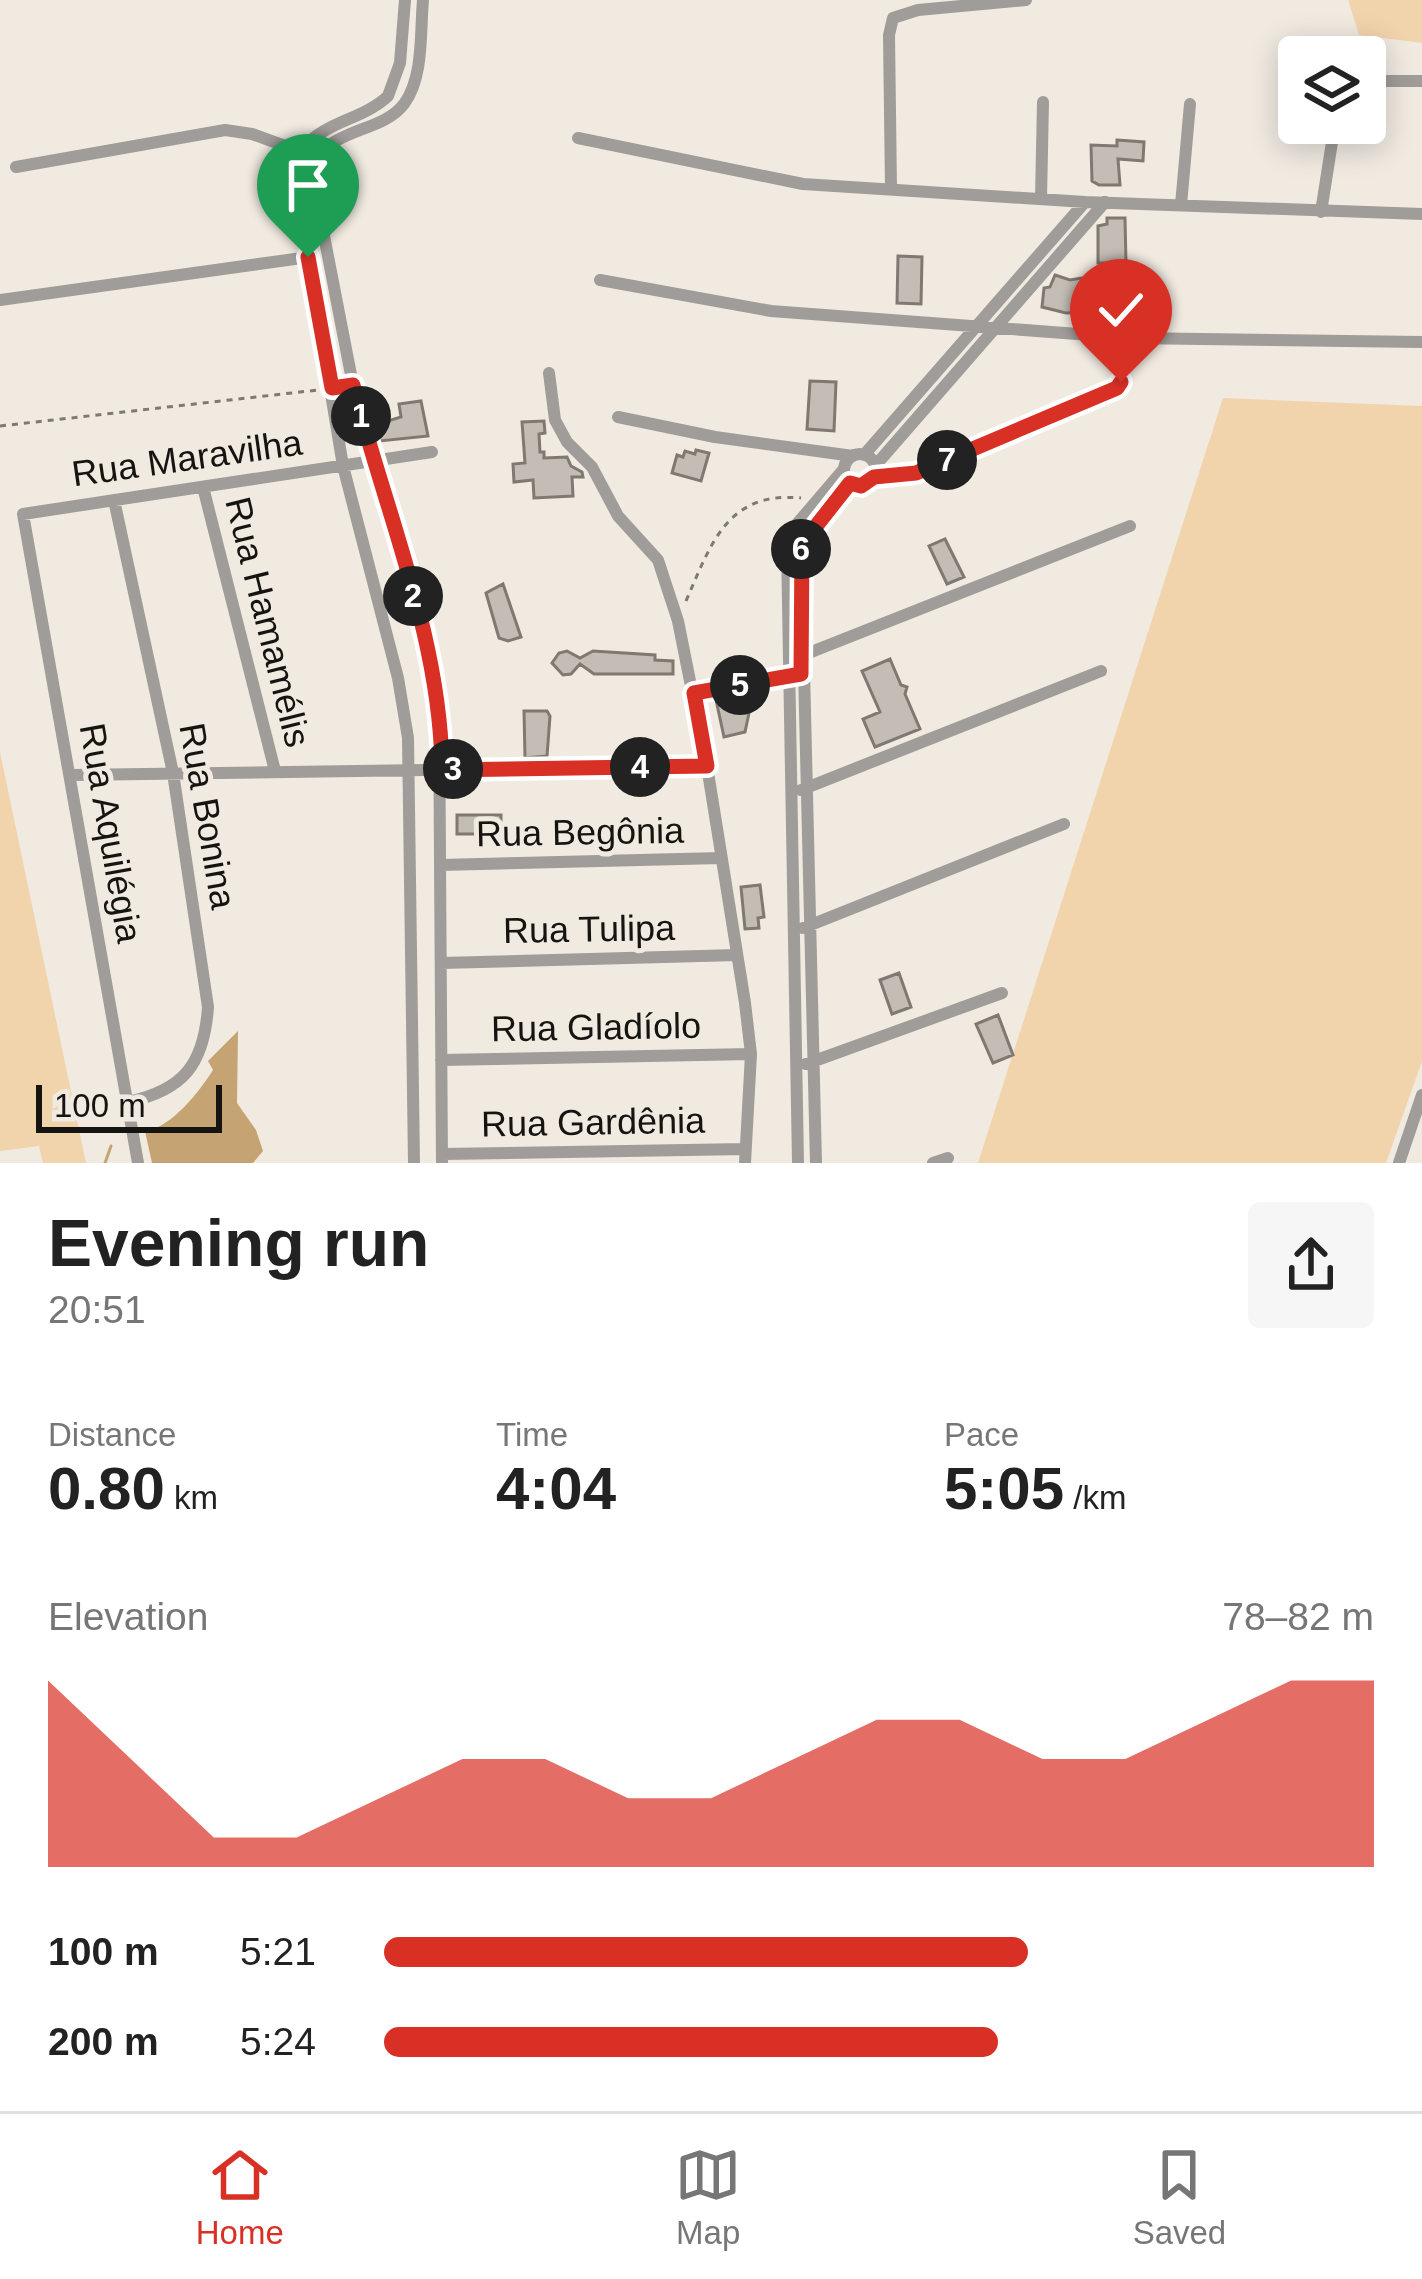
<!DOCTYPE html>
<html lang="en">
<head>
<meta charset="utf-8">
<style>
  :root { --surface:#fff; --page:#f6f6f6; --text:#222; --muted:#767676; --line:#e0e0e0; --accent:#d93025 }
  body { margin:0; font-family:Arial,sans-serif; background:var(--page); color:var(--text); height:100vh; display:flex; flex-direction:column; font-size:45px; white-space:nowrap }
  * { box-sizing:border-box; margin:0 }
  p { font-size:39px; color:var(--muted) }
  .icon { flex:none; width:66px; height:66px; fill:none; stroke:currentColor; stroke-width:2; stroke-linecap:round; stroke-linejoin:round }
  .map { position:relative; height:1163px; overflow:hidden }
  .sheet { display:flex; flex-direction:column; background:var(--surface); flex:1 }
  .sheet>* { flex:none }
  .tools { position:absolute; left:1278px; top:36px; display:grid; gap:24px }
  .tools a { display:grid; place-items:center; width:108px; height:108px; border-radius:12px; background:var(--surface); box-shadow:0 6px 30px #0003; font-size:60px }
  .scale { position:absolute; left:36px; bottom:30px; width:186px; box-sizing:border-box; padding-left:12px; border:6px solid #161411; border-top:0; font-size:33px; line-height:42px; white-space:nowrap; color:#161411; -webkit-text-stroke:9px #f0eae1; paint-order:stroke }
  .pin { position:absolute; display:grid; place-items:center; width:102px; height:102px; color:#fff; margin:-123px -51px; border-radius:50% 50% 50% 0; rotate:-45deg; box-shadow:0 0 12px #0007 }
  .pin .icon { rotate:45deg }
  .km { position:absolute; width:60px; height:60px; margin:-30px; border-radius:50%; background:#222; color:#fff; font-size:33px; line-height:60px; text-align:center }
  .round { display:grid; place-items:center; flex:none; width:126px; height:126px; border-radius:12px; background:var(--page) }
  .overview { display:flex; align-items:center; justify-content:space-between; height:204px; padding:0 48px }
  h1 { font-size:66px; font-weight:600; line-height:90px }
  .figures { display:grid; grid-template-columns:repeat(3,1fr); gap:18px; height:204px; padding:12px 48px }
  .figures div { display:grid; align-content:center }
  .figures b { font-size:60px; font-weight:600 }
  .figures small { font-size:33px; font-weight:400 }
  .figures p { font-size:33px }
  .chart { height:336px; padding:24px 48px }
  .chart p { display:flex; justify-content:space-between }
  .chart svg { width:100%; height:216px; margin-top:12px; fill:var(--accent); opacity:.7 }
  ul { padding:0 48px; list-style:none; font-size:39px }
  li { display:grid; grid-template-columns:192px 144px 1fr; align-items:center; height:90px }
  li i { height:30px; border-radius:15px; background:var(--accent) }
  .tabs { display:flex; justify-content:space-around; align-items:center; height:168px; border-top:3px solid var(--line); background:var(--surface); font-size:33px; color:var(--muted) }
  .tabs a { display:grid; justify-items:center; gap:6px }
  .tabs .active { color:var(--accent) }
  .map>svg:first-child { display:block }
</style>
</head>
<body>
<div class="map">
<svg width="1422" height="1163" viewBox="0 0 1422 1163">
  <rect width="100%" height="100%" fill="#f0eae1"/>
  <path fill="#f1d4ac" d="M1348 0H1422V43L1359 35Z
    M1223 398 1422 406V1061L1386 1163H978Z
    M0 752 86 1163H43L39 1146 0 1151Z"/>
  <path fill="#c6a373" d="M238 1031 237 1103 256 1130 263 1151 253 1163H152L145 1131C171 1128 199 1092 213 1070L208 1061Z"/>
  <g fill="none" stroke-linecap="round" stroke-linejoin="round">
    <path stroke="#c6a373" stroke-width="3" d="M105 1163 111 1146"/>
  </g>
  <path fill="#c3bdb5" stroke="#7f7971" stroke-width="3" d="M1117 140 1144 142 1143 161 1118 159 1120 185H1099L1092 181 1091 145 1117 146Z
    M1107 218H1125L1126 263H1098V226L1107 224Z
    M898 256 922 257 921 304 897 303Z
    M1055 275 1070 280 1088 277 1089 312 1066 313 1042 307 1044 288 1050 287Z
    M810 381 836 382 834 431 807 429Z
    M421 401 428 436 380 441 375 425 401 417 399 404Z
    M544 421 545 433 539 434 540 452H544V458L567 457 571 466 582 472 583 477H572L573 496 534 498 533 480 514 482 513 464 525 463 522 422Z
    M696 450 709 453 701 481 672 473 677 455 683 457 685 451 695 454Z
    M945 539 964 577 947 584 929 546Z
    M503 584 521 637 508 641 499 638 486 593Z
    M567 651 580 658 593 651 655 655V660L673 661V674H594L580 664 571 674 563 675 552 663 559 653Z
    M890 659 901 685 907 687 905 694 920 729 875 747 863 719 880 712 862 671Z
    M739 695 749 713 745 732 724 737 716 700Z
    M524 711H547L550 716 547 756 525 758Z
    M457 815H501V834H457Z
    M760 885 764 917 758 918 759 928 745 929 741 887Z
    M899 973 911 1007 892 1014 880 980Z
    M998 1015 1013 1055 993 1063 976 1024Z"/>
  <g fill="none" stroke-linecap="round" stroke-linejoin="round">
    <path stroke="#7d7973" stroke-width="3" stroke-dasharray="6 6" stroke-linecap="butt" d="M0 426 318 390
      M686 601C711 544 727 491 801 498"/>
    <path stroke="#9f9c99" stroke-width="12" d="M405 0 400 63 388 96C357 126 296 123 295 177L343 466 398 678 408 738 414 1163
      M423 0C420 32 424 77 404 104 379 137 315 126 313 179L353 385 418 610 439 707 442 1163
      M1365 81H1422
      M578 138 803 184 1085 202 1422 214
      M16 167 225 130 252 134 318 158
      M891 189 889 35 893 18 918 10 1026 0
      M1041 199 1043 102
      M1181 205 1190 104
      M1321 212 1335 123
      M600 280 771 311 1131 338 1422 342
      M0 300 309 257
      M549 373 555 420 567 442 592 467 618 516 658 560 678 621 707 766 745 1003 751 1054 745 1163
      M618 417 715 437 853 456
      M844 470a16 16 0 1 1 32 0a16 16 0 1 1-32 0Z
      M864 455 1085 202
      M875 466 1105 202
      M874 477 917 473 1117 388 1131 338
      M203 487 275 771
      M114 500 173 773 208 1007C204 1064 184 1090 128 1102
      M796 658 1130 526
      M693 693 794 675
      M71 775 707 766
      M801 790 1101 671
      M440 865 721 858
      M803 928 1064 824
      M441 963 737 955
      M441 1060 751 1054
      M806 1064 1002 993
      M442 1154 745 1149
      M138 1163 23 514 432 452
      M798 1163 787 547 796 525 844 469
      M816 1163 801 548 808 533 850 483
      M933 1163 948 1158
      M1399 1163 1422 1095"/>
  </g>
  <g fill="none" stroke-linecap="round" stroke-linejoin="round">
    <g stroke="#fff" stroke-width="24">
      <path id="route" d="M308 257 332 388 353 385C385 511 441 638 442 770L707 766 694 693 801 674 802 544 850 483 861 486 874 477 916 473 1117 388 1121 382"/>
    </g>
    <use href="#route" stroke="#d93025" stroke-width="15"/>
  </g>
  <g text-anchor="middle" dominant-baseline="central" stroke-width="10" stroke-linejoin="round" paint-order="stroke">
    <g font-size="36" fill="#161411" stroke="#f0eae1">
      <text transform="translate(187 458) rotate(-8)">Rua Maravilha</text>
      <text transform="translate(268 622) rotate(76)">Rua Hamamélis</text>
      <text transform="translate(208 816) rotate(80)">Rua Bonina</text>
      <text transform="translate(580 832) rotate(-1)">Rua Begônia</text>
      <text transform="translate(111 833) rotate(80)">Rua Aquilégia</text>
      <text transform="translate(589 929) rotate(-1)">Rua Tulipa</text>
      <text transform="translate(596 1027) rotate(-1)">Rua Gladíolo</text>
      <text transform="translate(593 1122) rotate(-1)">Rua Gardênia</text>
    </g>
  </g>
</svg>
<div class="tools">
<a><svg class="icon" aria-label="layers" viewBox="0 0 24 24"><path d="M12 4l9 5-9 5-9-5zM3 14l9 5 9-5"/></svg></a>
</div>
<div class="scale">100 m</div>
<div class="pin" style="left:308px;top:257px;background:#1e9e55"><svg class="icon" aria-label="arrive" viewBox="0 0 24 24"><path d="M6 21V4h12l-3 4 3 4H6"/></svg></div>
<div class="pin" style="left:1121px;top:382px;background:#d93025"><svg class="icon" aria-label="check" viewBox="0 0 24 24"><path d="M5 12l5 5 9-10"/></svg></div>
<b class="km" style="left:361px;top:416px">1</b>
<b class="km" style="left:413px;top:596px">2</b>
<b class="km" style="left:453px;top:769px">3</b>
<b class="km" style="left:640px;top:767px">4</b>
<b class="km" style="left:740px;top:685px">5</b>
<b class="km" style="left:801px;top:549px">6</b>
<b class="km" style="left:947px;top:460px">7</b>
</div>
<section class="sheet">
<div class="overview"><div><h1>Evening run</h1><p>20:51</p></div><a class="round"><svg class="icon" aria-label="share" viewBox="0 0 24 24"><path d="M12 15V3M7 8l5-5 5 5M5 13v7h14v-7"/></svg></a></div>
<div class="figures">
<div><p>Distance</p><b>0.80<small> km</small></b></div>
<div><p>Time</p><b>4:04</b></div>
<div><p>Pace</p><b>5:05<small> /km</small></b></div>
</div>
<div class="chart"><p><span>Elevation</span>78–82 m</p>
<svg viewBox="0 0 160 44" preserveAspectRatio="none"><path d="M0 44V6L10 22L20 38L30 38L40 30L50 22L60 22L70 30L80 30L90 22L100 14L110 14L120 22L130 22L140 14L150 6L160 6V44z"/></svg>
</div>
<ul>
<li><b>100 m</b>5:21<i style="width:65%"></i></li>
<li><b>200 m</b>5:24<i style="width:62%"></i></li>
</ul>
</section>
<nav class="tabs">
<a class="active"><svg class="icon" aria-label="home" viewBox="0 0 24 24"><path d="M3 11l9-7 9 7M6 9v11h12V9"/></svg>Home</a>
<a><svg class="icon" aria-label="map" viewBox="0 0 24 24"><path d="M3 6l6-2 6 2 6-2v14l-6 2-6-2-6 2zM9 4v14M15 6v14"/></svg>Map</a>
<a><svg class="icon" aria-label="saved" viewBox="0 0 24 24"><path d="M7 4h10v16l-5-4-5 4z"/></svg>Saved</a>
</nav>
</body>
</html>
